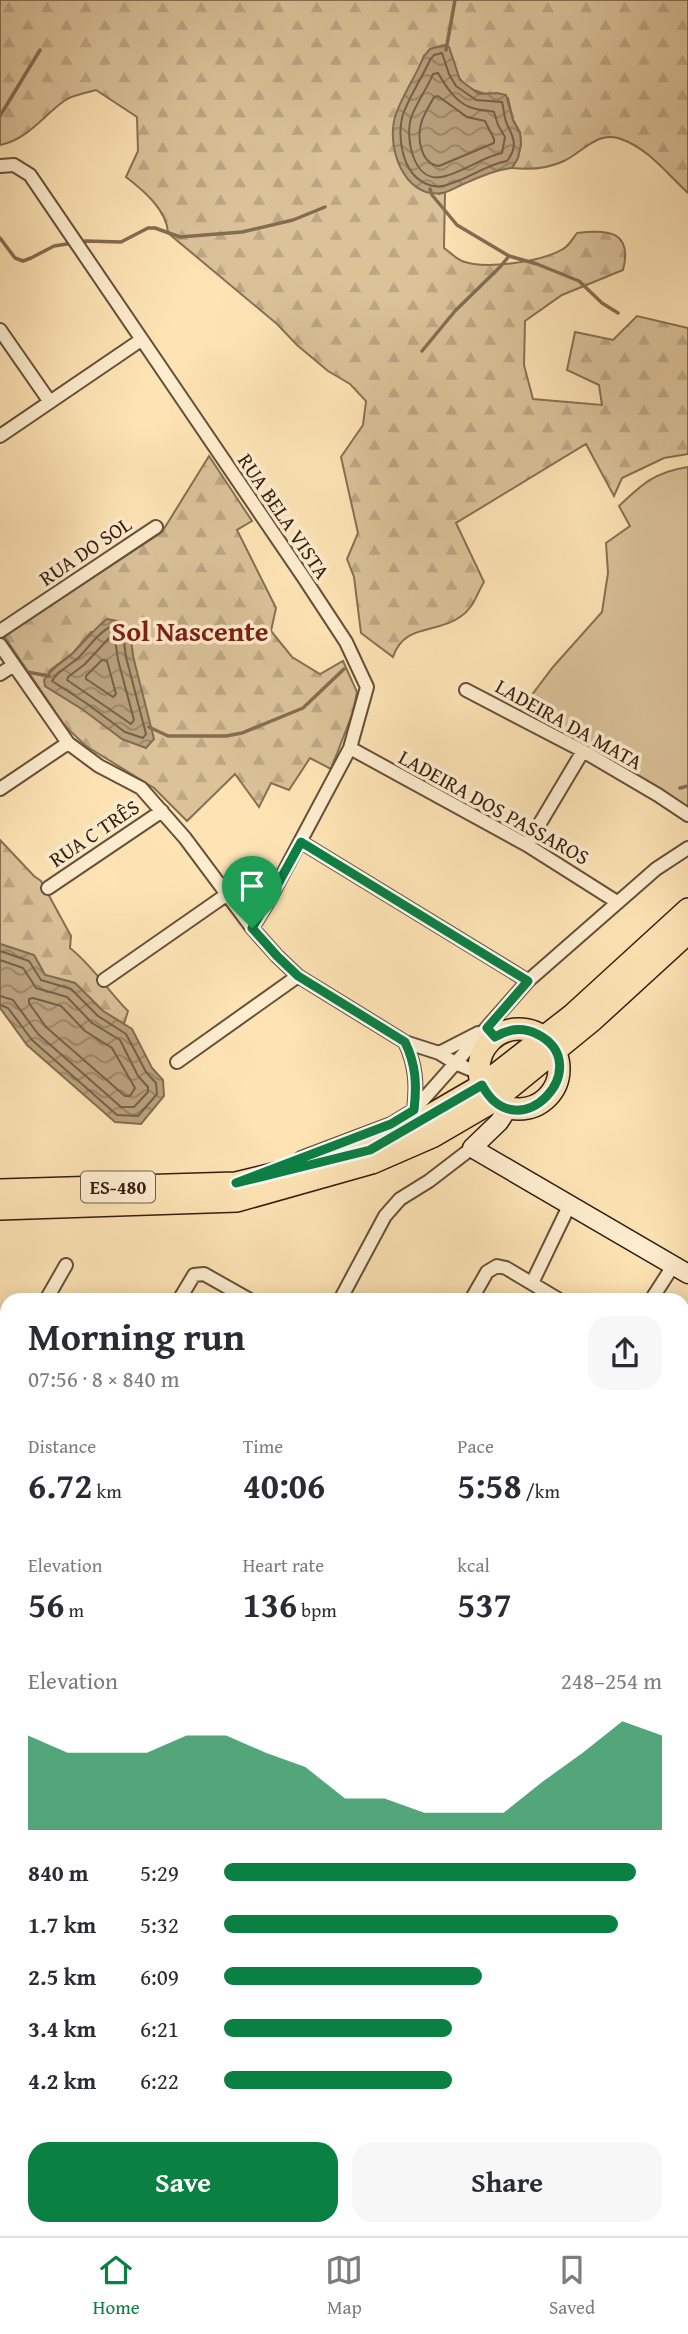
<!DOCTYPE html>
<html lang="en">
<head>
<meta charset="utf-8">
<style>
  :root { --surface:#fff; --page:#f7f7f7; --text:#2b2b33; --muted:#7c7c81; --line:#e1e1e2; --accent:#0b8043 }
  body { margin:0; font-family:"Gentium Book Plus",serif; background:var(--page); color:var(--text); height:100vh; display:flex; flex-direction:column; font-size:26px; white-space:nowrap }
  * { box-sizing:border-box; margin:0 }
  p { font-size:23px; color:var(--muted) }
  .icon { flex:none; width:38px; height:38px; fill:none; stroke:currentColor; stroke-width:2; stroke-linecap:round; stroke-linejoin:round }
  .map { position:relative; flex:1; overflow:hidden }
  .sheet { position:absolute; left:0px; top:1293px; width:690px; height:943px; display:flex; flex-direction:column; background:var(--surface); border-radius:21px 21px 0 0; box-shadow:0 4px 18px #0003 }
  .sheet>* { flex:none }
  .pin { position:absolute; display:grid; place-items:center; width:60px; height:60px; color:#fff; margin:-72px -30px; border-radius:50% 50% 50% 0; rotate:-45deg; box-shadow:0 0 7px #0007 }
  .pin .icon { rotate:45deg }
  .round { display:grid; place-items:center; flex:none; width:74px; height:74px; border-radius:21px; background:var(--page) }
  .head { display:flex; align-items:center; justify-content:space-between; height:119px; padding:0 28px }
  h1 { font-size:38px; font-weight:600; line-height:52px }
  .figures { display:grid; grid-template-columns:repeat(3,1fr); gap:10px; height:119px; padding:7px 28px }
  .figures div { display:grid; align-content:center }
  .figures b { font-size:35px; font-weight:600 }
  .figures small { font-size:19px; font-weight:400 }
  .figures p { font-size:19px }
  .chart { height:196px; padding:14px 28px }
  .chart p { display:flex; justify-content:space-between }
  .chart svg { width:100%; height:126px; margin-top:7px; fill:var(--accent); opacity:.7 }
  .button { display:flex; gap:14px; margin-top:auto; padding:14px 28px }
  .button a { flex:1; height:80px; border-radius:21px; background:var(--accent); color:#fff; font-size:28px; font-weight:600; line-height:80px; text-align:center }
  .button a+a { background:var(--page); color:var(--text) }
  ul { padding:0 28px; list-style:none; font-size:23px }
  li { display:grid; grid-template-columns:112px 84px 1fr; align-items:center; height:52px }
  li i { height:18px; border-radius:9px; background:var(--accent) }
  .tabs { display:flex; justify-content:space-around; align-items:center; height:98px; border-top:2px solid var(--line); background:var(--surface); font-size:19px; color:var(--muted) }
  .tabs a { display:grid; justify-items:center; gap:4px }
  .tabs .active { color:var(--accent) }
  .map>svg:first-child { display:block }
</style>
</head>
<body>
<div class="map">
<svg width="688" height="2236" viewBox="0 0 688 2236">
  <defs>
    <pattern id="forest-firs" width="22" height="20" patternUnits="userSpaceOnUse" patternTransform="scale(1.75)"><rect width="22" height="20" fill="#dbc299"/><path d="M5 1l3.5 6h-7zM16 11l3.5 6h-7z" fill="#bca683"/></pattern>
    <pattern id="water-waves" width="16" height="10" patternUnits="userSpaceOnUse" patternTransform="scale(1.75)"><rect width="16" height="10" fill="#b9a17d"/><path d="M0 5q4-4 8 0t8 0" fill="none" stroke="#978365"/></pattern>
  </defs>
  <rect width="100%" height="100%" fill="#fee4b5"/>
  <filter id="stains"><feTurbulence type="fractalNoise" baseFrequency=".00286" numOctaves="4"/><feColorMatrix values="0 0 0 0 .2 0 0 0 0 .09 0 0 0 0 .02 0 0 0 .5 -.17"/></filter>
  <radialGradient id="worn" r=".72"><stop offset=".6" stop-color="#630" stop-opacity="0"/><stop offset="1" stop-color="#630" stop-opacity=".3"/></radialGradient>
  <path fill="#dbc299" stroke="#867054" stroke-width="2" d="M688 467V818L649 784 522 708 553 667 602 612 608 573 606 543 630 526 619 506C642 484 655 472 688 467Z
    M683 1866 688 1867V1943L683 1942Z"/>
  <path fill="url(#forest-firs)" stroke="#867054" stroke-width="2" fill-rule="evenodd" d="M0 0H688V193C667 174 649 149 621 139 598 130 583 152 564 161 547 169 530 170 512 168L518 158 521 144 520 132 513 120 508 98C482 93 459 93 453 62L424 56 415 78 439 194 445 192 444 248C450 252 455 258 462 261 485 270 541 262 563 249 569 246 573 238 577 233 608 229 633 231 623 270L562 295 525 321 524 365 533 399 602 405 599 385 567 370 575 332 613 340 637 316 688 328V454L664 458 622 478 614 496 586 444 456 523 484 582C476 595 474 608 460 617 437 634 404 623 393 657L361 633 354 577 347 559 358 533 341 457 363 425 366 401 350 384 328 371 297 345 277 324 168 233C167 210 143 190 126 177L138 151 137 117 96 90C86 93 72 95 64 101 43 116 27 140 0 145Z
    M209 456 252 521 237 530 276 608 271 631 292 657 320 674 343 661 357 692 353 712 331 769 310 758 289 790 271 783 259 807 235 774 187 821 154 788 86 746 65 726 4 636 162 532ZM91 632H130L133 656 82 709 45 686 50 670 73 653Z
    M0 840 34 876 41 881 71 936 70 948C92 965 108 991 128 1011L124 1024 103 1011 75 983 45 975 34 955 0 944Z
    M474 2230H635L642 2236H477Z"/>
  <path fill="url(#water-waves)" stroke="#836d51" stroke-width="2" d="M444 45 449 47 460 80 479 94 497 93 506 95 513 120 520 133 521 144 518 158 512 168C494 170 478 178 461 185 455 188 448 192 442 193 403 199 385 144 396 114 403 94 416 76 424 56L430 49Z
    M107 619 122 622 130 632 133 656 154 739 146 748 122 739 82 709 45 686 44 680C52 667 64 662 74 652 85 641 94 629 107 619Z
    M0 944 34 955 45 975 75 983 103 1011 132 1029 152 1068 163 1080 164 1096 141 1124 115 1122 27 1045 0 1008Z"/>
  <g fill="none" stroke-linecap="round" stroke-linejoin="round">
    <path stroke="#766046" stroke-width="2" d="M442 53 449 74 456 86 476 100 502 102C504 109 504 118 507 124 514 138 518 147 507 161 484 165 464 182 442 186 431 188 420 182 413 174 402 161 398 136 402 118 405 104 423 76 430 60L434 55Z
      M438 73C446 87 458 106 476 109 482 111 489 110 494 112L498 125 505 137 502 153C482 157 460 174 441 177 413 182 405 137 411 118 416 103 427 89 433 74Z
      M438 96 467 117 485 121 494 139V143L439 166C421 164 417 139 421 124 423 115 430 105 434 97Z
      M110 627 118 629 123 635 126 657 146 734 143 738 125 732 86 703 52 681C57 671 69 666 77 659 89 648 96 634 110 627Z
      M110 637 115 639 118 660 134 720 131 724 67 680 68 677 85 664Z
      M102 660 107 661 116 694 113 697 86 679V676Z
      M0 951 29 961 41 980 71 989 98 1016 126 1034 146 1072 156 1083 157 1094 138 1116 117 1115 32 1040 8 1008 0 1005
      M0 960 23 968 36 988 67 997 92 1023 120 1040 138 1076 148 1087V1092L134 1107H121L38 1034 13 1000 0 996
      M33 998 61 1006 85 1031 112 1048 135 1088 130 1096H125L46 1027 29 1003V999Z"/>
    <path stroke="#836d51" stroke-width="3.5" d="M446 50 455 0
      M0 116 40 50
      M430 189 432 195 457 225 509 256 537 264 579 281 602 303 618 313
      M0 238 15 258 23 261 31 258 54 246 86 241 121 242 148 228H155L180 237 242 232 293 220 325 207
      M422 351 455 311 500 267 509 256
      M22 671 49 676
      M149 727 168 736H226L242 733 303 708 344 669
      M680 788 688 786"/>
    <g stroke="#655039" stroke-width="16">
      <path id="street" d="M0 166 14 165 30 175 304 578 346 642 367 687 350 748 268 902 252 928
        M0 330 50 402
        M0 436 141 340
        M0 631 156 527
        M0 645 68 743 99 766 141 788 185 838 252 928 277 956 298 976 405 1042 439 1053 455 1063 479 1073
        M0 674 14 665
        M466 690 583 751 658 795 688 815
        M350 748 527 845 617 902
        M0 789 68 743
        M301 842 528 981
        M527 845 583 751
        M48 888 162 811
        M104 980 226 895
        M405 1042C416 1065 417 1085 414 1110
        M439 1053 478 1033
        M177 1062 298 976
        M301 1158 391 1124 414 1110 528 981 656 869 688 848
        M532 1283 570 1204
        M46 1300 66 1265
        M179 1300 194 1275 204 1274 250 1300
        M340 1300 385 1216 400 1199 429 1181 472 1148
        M471 1300 487 1272 497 1266 506 1268 558 1299
        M651 1300 673 1266
        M0 1384 7 1371
        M0 1392 7 1397
        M682 1436 688 1439
        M682 1470 688 1460
        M682 1679 688 1682
        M682 1805 688 1809
        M682 1970 688 1969
        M682 2016 688 2006
        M682 2141 688 2132
        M682 2185 688 2191
        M216 2236 222 2230"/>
    </g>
    <g stroke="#321e10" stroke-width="21">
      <path id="secondary" d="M508 1108 499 1122 472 1148 688 1274
        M682 1764 688 1757
        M0 2190 7 2184
        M173 2230 180 2236"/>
    </g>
    <g stroke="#321e10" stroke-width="24">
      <path id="primary" d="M479 1069a40 40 0 1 1 80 0a40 40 0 1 1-80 0Z
        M0 1190 236 1183 370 1150 482 1085 572 1015 688 909
        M0 1209 237 1201 372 1163 434 1136 494 1101 593 1020 688 933"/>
    </g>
    <use href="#street" stroke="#feedcf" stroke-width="12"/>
    <use href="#secondary" stroke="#feedcf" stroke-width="18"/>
    <use href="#primary" stroke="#fee4b5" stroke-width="21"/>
  </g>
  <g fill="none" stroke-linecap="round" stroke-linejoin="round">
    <g stroke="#fff" stroke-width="14">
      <path id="route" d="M301 842 528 981 487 1028 495 1037C508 1029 523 1027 537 1034 599 1065 518 1153 482 1085L370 1150 236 1183 391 1124 414 1110C417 1085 416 1065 405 1042L298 976 277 956 252 928 268 902Z"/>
    </g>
    <use href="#route" stroke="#0b8043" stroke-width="9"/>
  </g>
  <g text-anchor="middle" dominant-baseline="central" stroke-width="7" stroke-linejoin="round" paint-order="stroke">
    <rect fill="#feedcf" stroke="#6f5c49" stroke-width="2" x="81" y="1171.5" width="74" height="31" rx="5"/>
    <g font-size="19" font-weight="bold" fill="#321e10">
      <text x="118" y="1187">ES-480</text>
    </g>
    <g font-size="21" fill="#321e10" stroke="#feedcf">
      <text transform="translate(284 516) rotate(56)">RUA BELA VISTA</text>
      <text transform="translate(85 551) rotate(-34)">RUA DO SOL</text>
      <text transform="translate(569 724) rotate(29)">LADEIRA DA MATA</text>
      <text transform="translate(494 807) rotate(29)">LADEIRA DOS PASSAROS</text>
      <text transform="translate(94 833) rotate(-34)">RUA C TRÊS</text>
    </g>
    <g font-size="28" font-weight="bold" fill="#7a1f14" stroke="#feedcf">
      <text x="190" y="630">Sol Nascente</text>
    </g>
  </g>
  <rect width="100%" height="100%" filter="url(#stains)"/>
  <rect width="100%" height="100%" fill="url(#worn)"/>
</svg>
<div class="pin" style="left:252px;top:928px;background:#1e9e55"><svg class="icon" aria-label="arrive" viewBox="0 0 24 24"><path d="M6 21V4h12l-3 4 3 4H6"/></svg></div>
<section class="sheet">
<div class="head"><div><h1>Morning run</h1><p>07:56 · 8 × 840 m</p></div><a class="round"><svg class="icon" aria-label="share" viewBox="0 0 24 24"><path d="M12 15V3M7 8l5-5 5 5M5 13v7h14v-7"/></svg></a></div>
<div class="figures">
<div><p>Distance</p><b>6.72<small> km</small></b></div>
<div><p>Time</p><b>40:06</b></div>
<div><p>Pace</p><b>5:58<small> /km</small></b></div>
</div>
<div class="figures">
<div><p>Elevation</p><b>56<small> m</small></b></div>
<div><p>Heart rate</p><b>136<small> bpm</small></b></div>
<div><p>kcal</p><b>537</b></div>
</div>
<div class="chart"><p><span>Elevation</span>248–254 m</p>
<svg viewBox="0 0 160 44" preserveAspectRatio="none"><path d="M0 44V11L10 17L20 17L30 17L40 11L50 11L60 17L70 22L80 33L90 33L100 38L110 38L120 38L130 27L140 17L150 6L160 11V44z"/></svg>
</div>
<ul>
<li><b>840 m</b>5:29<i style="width:94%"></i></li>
<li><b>1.7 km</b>5:32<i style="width:90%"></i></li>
<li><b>2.5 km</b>6:09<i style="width:59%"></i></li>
<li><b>3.4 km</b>6:21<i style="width:52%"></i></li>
<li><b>4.2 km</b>6:22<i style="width:52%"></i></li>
</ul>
<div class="button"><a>Save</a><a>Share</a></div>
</section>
</div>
<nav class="tabs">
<a class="active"><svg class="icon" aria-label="home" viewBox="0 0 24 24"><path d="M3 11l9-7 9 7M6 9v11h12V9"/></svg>Home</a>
<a><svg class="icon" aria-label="map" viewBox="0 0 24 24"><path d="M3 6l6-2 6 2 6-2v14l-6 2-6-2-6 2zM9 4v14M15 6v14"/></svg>Map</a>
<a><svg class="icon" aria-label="saved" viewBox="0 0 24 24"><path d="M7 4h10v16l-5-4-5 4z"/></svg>Saved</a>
</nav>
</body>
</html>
